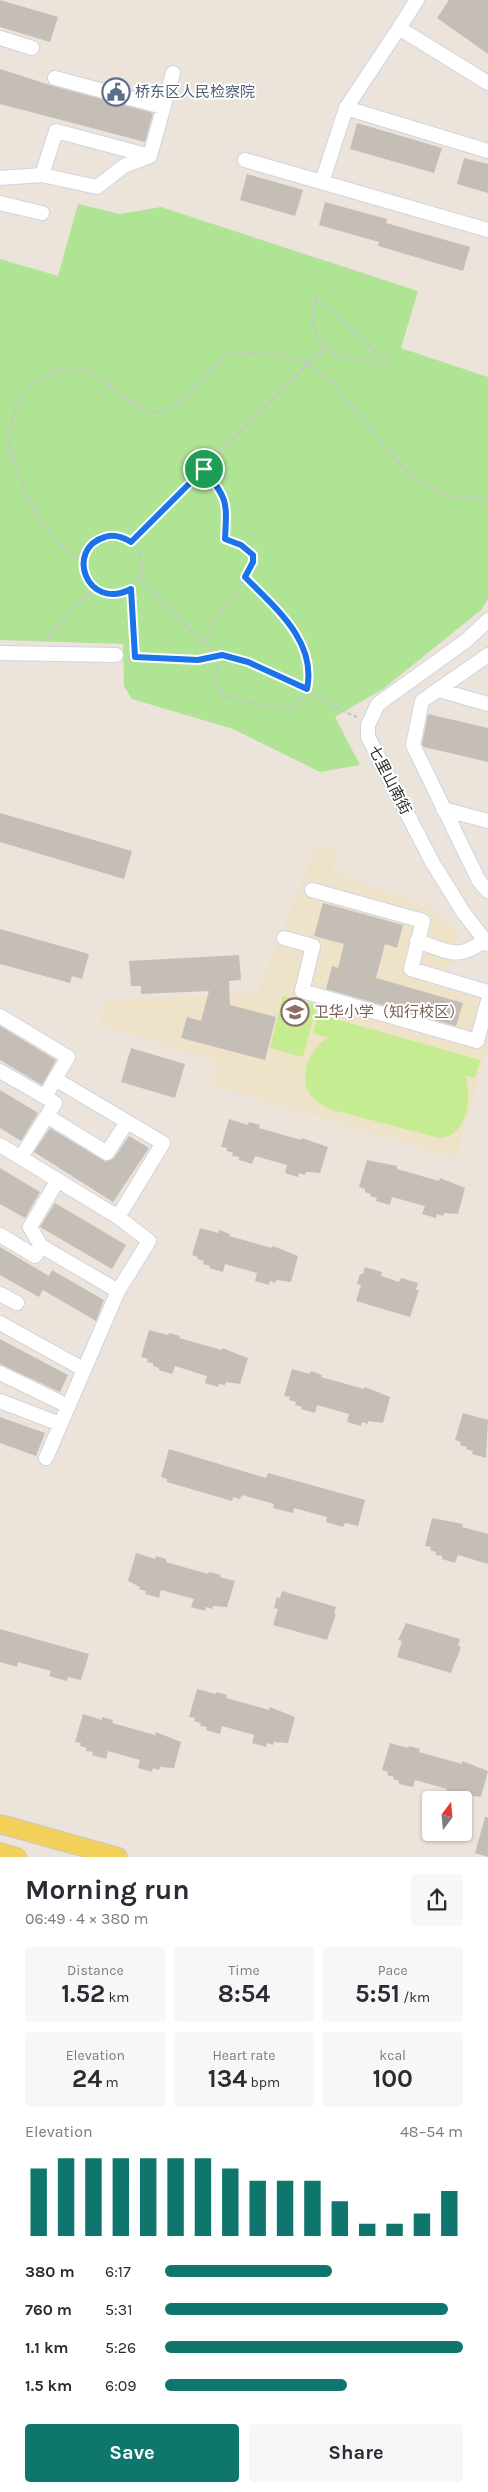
<!DOCTYPE html>
<html lang="en">
<head>
<meta charset="utf-8">
<style>
  :root { --surface:#fff; --page:#f7f7f7; --text:#2b2b33; --muted:#7c7c81; --accent:#0f766e }
  body { margin:0; font-family:Karla,"Noto Sans SC",sans-serif; background:var(--page); color:var(--text); height:100vh; display:flex; flex-direction:column; font-size:19px; white-space:nowrap }
  * { box-sizing:border-box; margin:0 }
  p { font-size:16px; color:var(--muted) }
  .icon { flex:none; width:28px; height:28px; fill:none; stroke:currentColor; stroke-width:2; stroke-linecap:round; stroke-linejoin:round }
  .map { position:relative; height:1857px; overflow:hidden }
  .drawer { display:flex; flex-direction:column; background:var(--surface); flex:1 }
  .drawer>* { flex:none }
  .needle { width:32px; rotate:16deg }
  .controls { position:absolute; left:422px; top:1791px; display:grid; gap:10px }
  .controls a { display:grid; place-items:center; width:50px; height:50px; border-radius:5px; background:var(--surface); box-shadow:0 1px 4px #0004; font-size:25px }
  .pin { position:absolute; display:grid; place-items:center; width:42px; height:42px; color:#fff; margin:-21px; border:2px solid #fff; border-radius:50%; box-shadow:0 1px 5px #0007 }
  .round { display:grid; place-items:center; flex:none; width:52px; height:52px; border-radius:5px; background:var(--page) }
  .headline { display:flex; align-items:center; justify-content:space-between; height:85px; padding:0 25px }
  h1 { font-size:28px; font-weight:700; line-height:38px }
  .metrics { display:grid; grid-template-columns:repeat(3,1fr); gap:8px; height:85px; padding:5px 25px }
  .metrics div { display:grid; align-content:center; border-radius:5px; background:var(--page); text-align:center }
  .metrics b { font-size:25px; font-weight:700 }
  .metrics small { font-size:14px; font-weight:400 }
  .metrics p { font-size:14px }
  .chart { height:140px; padding:10px 25px }
  .chart p { display:flex; justify-content:space-between }
  .chart svg { width:100%; height:90px; margin-top:5px; stroke:var(--accent); stroke-width:6 }
  .button { display:flex; gap:10px; margin-top:auto; padding:10px 25px }
  .button a { flex:1; height:58px; border-radius:5px; background:var(--accent); color:#fff; font-size:20px; font-weight:700; line-height:58px; text-align:center }
  .button a+a { background:var(--page); color:var(--text) }
  ul { padding:0 25px; list-style:none; font-size:16px }
  li { display:grid; grid-template-columns:80px 60px 1fr; align-items:center; height:38px }
  li i { height:12px; border-radius:6px; background:var(--accent) }
  .map>svg:first-child { display:block }
</style>
</head>
<body>
<div class="map">
<svg width="488" height="1857" viewBox="0 0 488 1857">
  <rect width="100%" height="100%" fill="#ece4da"/>
  <path fill="#eee2c9" d="M317 845 336 851 332 871 433 909 458 934 447 975 488 987V1046L456 1158 212 1085 218 1062 99 1024 107 1000 257 993Z"/>
  <path fill="#b0e495" d="M78 204 120 214 161 207 418 291 401 348 488 377V599L481 610 383 689 335 717 360 765 320 772 233 729 132 699 124 686 123 644 0 640V259L58 276Z"/>
  <path fill="#c5ec91" d="M283 996 317 1005 303 1057 270 1048Z
    M318 1014 480 1060 475 1078 465 1076C473 1097 468 1135 440 1138L329 1109C323 1105 317 1102 312 1097 296 1078 310 1048 328 1038L313 1033Z"/>
  <path fill="#c4beb7" d="M0 0 58 17 50 42 0 27Z
    M449 0H488V54L437 18Z
    M0 69 53 86 153 113 145 142 0 104Z
    M357 123 442 148 434 173 350 149Z
    M464 158 488 164V193L457 184Z
    M247 174 303 190 295 216 240 200Z
    M325 202 387 219 386 223 470 247 463 271 378 246 379 242 319 225Z
    M428 714 488 728V762L424 747 422 744Z
    M0 813 132 851 124 879 0 842Z
    M323 903 403 925 397 948 385 944 376 978 463 1003 456 1026 326 989 332 966 338 968 344 944 314 936Z
    M0 929 89 954 82 979 72 976 70 983 0 964Z
    M239 955 241 980 229 981 230 1005 276 1017 265 1060 181 1038 187 1017 201 1021 209 991 141 994V986H131L129 961Z
    M0 1026 56 1060 42 1085 0 1060Z
    M131 1048 185 1064 175 1098 121 1082Z
    M0 1090 38 1113 21 1141 0 1128Z
    M229 1119 248 1125 249 1122 260 1125 259 1128 301 1140 302 1138 328 1147 320 1173 306 1172 305 1175 299 1173 298 1177 285 1173 287 1165 255 1156 252 1164 239 1160V1157L232 1156 233 1153 227 1151V1148L221 1147Z
    M50 1128 106 1162 114 1158 129 1136 149 1148 113 1202 34 1152Z
    M367 1160 397 1166V1169L439 1181 440 1178 465 1188 458 1214 444 1213 443 1216 437 1214 436 1218 422 1214 425 1206 392 1197 390 1205 376 1201 377 1198 370 1196 371 1194 365 1192V1189L359 1187Z
    M0 1168 40 1192 25 1218 0 1204Z
    M55 1203 126 1245 112 1269 40 1227Z
    M200 1228 218 1233 219 1230 230 1234 229 1236 272 1248 273 1246 298 1256 291 1282 276 1280 275 1283 270 1281 269 1285 255 1281 257 1273 225 1264 223 1272 209 1268 210 1266 203 1264 204 1261 197 1259 198 1257 192 1255Z
    M0 1247 49 1276 52 1270 104 1300 96 1321 43 1290 39 1297 0 1275Z
    M365 1267 382 1272 381 1276 399 1282 401 1278 418 1283 416 1290H419L410 1317 356 1301 361 1285 357 1284 360 1274H363Z
    M149 1330 168 1335 169 1333 180 1336 179 1338 222 1350V1348L248 1358 240 1384 226 1382 225 1385 219 1384 218 1387 205 1383 207 1376 175 1366 172 1374 159 1370V1368L153 1366V1363L147 1362 148 1359 141 1357Z
    M0 1339 68 1375 60 1392 0 1364Z
    M292 1369 310 1374 311 1371 322 1375 321 1377 364 1389 365 1387 390 1397 383 1423 368 1421V1424L362 1422 361 1426 347 1422 349 1414 317 1405 315 1413 301 1409 302 1407 295 1405 296 1402 289 1400 290 1397 284 1396Z
    M463 1413 488 1420 486 1458 472 1454 473 1451 466 1449 467 1447 460 1445 461 1442 455 1440Z
    M0 1417 45 1433 36 1456 0 1443Z
    M169 1449 266 1478 268 1473 365 1500 358 1526 345 1523 343 1527 326 1522 327 1517 294 1508 293 1513 273 1508 274 1504 242 1495 240 1499 233 1497 232 1501 167 1482V1479L161 1477Z
    M432 1518 463 1524 462 1527 488 1534V1564L458 1555 455 1563 442 1559V1556L436 1555V1552L430 1550 431 1547 425 1546Z
    M136 1553 155 1559 156 1556 166 1559V1562L208 1574 209 1572 221 1575 220 1577 235 1581 227 1607 213 1606 212 1609 206 1607 205 1611 191 1607 194 1599 161 1590 159 1598 145 1594 146 1591 139 1589 140 1587 128 1581Z
    M282 1591 336 1607 334 1613 336 1614 327 1640 273 1625 278 1609 274 1608 277 1597 280 1598Z
    M406 1623 460 1639 458 1646 461 1647 451 1673 397 1657 402 1641 398 1640Z
    M0 1629 89 1654 81 1680 68 1677 67 1681 49 1676 51 1671 18 1662 17 1667 0 1662Z
    M197 1689 216 1694V1692L227 1695 226 1698 269 1710 270 1707 295 1717 288 1743 274 1742 273 1745 267 1743 266 1747 252 1743 254 1735 222 1726 220 1734 206 1730 207 1727 200 1726 201 1723 194 1721 195 1718 189 1717Z
    M83 1714 102 1720V1717L113 1720 112 1723 155 1735 156 1732 181 1742 174 1768 160 1767 159 1770 153 1768 152 1772 138 1768 140 1760 108 1751 106 1759 92 1755 93 1752 86 1751 87 1748 80 1746 81 1743 75 1742Z
    M390 1743 408 1748 409 1746 420 1749 419 1752 462 1764V1761L488 1771 481 1797 466 1795 465 1799 460 1797 458 1800 445 1797 447 1789 415 1780 413 1787 399 1784V1781L393 1779 394 1777 387 1775 388 1772 382 1770Z
    M485 1817H488V1857L475 1853Z"/>
  <g fill="none" stroke-linecap="round" stroke-linejoin="round">
    <g stroke="#d0d3e3" stroke-width="16">
      <path id="minor" d="M417 0 399 28 488 83
        M0 38 32 48
        M55 78 163 107
        M346 108 488 151
        M245 160 488 230
        M42 175 56 131 150 156
        M0 178 42 175 97 187 124 166 150 156 173 73
        M322 182 346 108 399 28
        M0 203 42 213
        M488 620 467 640 378 704 368 725V737L431 860 463 912 488 944
        M0 653 116 655
        M488 655 422 701 413 745 479 881 488 891
        M439 690 488 704
        M443 809 488 821
        M312 890 423 921 411 969 488 992
        M284 938 313 946 302 991 477 1041 488 1001
        M417 941C448 951 456 961 484 941
        M0 1016 68 1057 55 1079 163 1143 118 1217 0 1145
        M0 1071 45 1097 55 1079
        M47 1116 107 1153 127 1122
        M21 1157 55 1103 45 1097
        M0 1235 35 1256 41 1246 118 1291
        M41 1246 30 1227 58 1180
        M0 1294 17 1303
        M0 1323 83 1369
        M0 1373 68 1406
        M0 1401 60 1424
        M46 1458 118 1291 149 1241 118 1217"/>
    </g>
    <g stroke="#c7c7c7" stroke-width="20">
      <path id="major" d="M0 1824 118 1857
        M0 1852 17 1857"/>
    </g>
    <path stroke="#c7c7c7" stroke-width="2.5" stroke-dasharray="4 2.5" stroke-linecap="butt" d="M316 297 387 363C343 361 302 354 316 297Z
      M204 469C228 500 227 501 225 539L241 545 253 555C253 578 231 595 219 613 213 622 209 632 205 642
      M84 565a29 29 0 1 1 58 0a29 29 0 1 1-58 0Z
      M131 542 325 347
      M83 563C71 552 48 535 40 521 31 507 12 464 10 448 5 413 30 369 68 370 79 370 91 371 100 378 118 389 135 412 158 412 176 413 215 366 229 352 254 354 284 352 307 364 366 396 405 520 488 495
      M139 577 209 648 211 657 217 664 216 679 224 696 289 711C295 705 302 699 306 690 325 650 270 603 245 577
      M131 589 135 657
      M43 641 94 588
      M128 657C150 659 173 661 196 660 205 659 214 654 222 655 271 659 314 701 357 717"/>
    <use href="#minor" stroke="#fff" stroke-width="14"/>
    <use href="#major" stroke="#f3d058" stroke-width="18"/>
  </g>
  <g fill="none" stroke-linecap="round" stroke-linejoin="round">
    <g stroke="#fff" stroke-width="10">
      <path id="route" d="M204 469C228 500 227 501 225 539L241 545 253 555V562L245 577C275 608 317 641 307 689L248 662 222 655 198 660 135 657 131 589C87 612 64 549 105 537 114 534 123 537 131 542Z"/>
    </g>
    <use href="#route" stroke="#1a73e8" stroke-width="6"/>
  </g>
  <defs>
    <g id="civic-ring" transform="scale(1.4375)"><circle r="9.5" fill="#fff" stroke="#5c6f8a" stroke-width="1.5"/><path d="M-.6-6.5H3V-4.5H.6V-3L4-1V1h2V6H-6V1h2V-1L-.6-3ZM-1.2 2.5V6h2.4V2.5Z" fill="#5c6f8a"/></g>
    <g id="school-ring" transform="scale(1.4375)"><circle r="9.5" fill="#fff" stroke="#8d6e63" stroke-width="1.5"/><path d="M0-5L7-2L0 1L-7-2ZM-4 1L0 2.5L4 1V4Q0 6-4 4Z" fill="#8d6e63"/></g>
  </defs>
  <g fill-rule="evenodd">
    <use href="#civic-ring" x="116" y="92"/>
    <use href="#school-ring" x="295" y="1012"/>
  </g>
  <g text-anchor="middle" dominant-baseline="central" stroke-width="4" stroke-linejoin="round" paint-order="stroke">
    <g font-size="15" fill="#4e5e75" stroke="#fff" text-anchor="start">
      <text x="135" y="92">桥东区人民检察院</text>
    </g>
    <g font-size="15" fill="#292929" stroke="#fff">
      <text transform="translate(390 780) rotate(63)">七里山南街</text>
    </g>
    <g font-size="15" fill="#785e54" stroke="#fff" text-anchor="start">
      <text x="314" y="1012">卫华小学（知行校区）</text>
    </g>
  </g>
</svg>
<div class="controls">
<a><svg class="needle" viewBox="-14 -14 28 28"><path d="M0-13l5 13h-10z" fill="#e53935"/><path d="M0 13l5-13h-10z" fill="#7c7c81"/></svg></a>
</div>
<div class="pin" style="left:204px;top:469px;background:#1e9e55"><svg class="icon" aria-label="arrive" viewBox="0 0 24 24"><path d="M6 21V4h12l-3 4 3 4H6"/></svg></div>
</div>
<section class="drawer">
<div class="headline"><div><h1>Morning run</h1><p>06:49 · 4 × 380 m</p></div><a class="round"><svg class="icon" aria-label="share" viewBox="0 0 24 24"><path d="M12 15V3M7 8l5-5 5 5M5 13v7h14v-7"/></svg></a></div>
<div class="metrics">
<div><p>Distance</p><b>1.52<small> km</small></b></div>
<div><p>Time</p><b>8:54</b></div>
<div><p>Pace</p><b>5:51<small> /km</small></b></div>
</div>
<div class="metrics">
<div><p>Elevation</p><b>24<small> m</small></b></div>
<div><p>Heart rate</p><b>134<small> bpm</small></b></div>
<div><p>kcal</p><b>100</b></div>
</div>
<div class="chart"><p><span>Elevation</span>48–54 m</p>
<svg viewBox="0 0 160 44" preserveAspectRatio="none"><path d="M5 44V11M15 44V6M25 44V6M35 44V6M45 44V6M55 44V6M65 44V6M75 44V11M85 44V17M95 44V17M105 44V17M115 44V27M125 44V38M135 44V38M145 44V33M155 44V22"/></svg>
</div>
<ul>
<li><b>380 m</b>6:17<i style="width:56%"></i></li>
<li><b>760 m</b>5:31<i style="width:95%"></i></li>
<li><b>1.1 km</b>5:26<i style="width:100%"></i></li>
<li><b>1.5 km</b>6:09<i style="width:61%"></i></li>
</ul>
<div class="button"><a>Save</a><a>Share</a></div>
</section>
</body>
</html>
